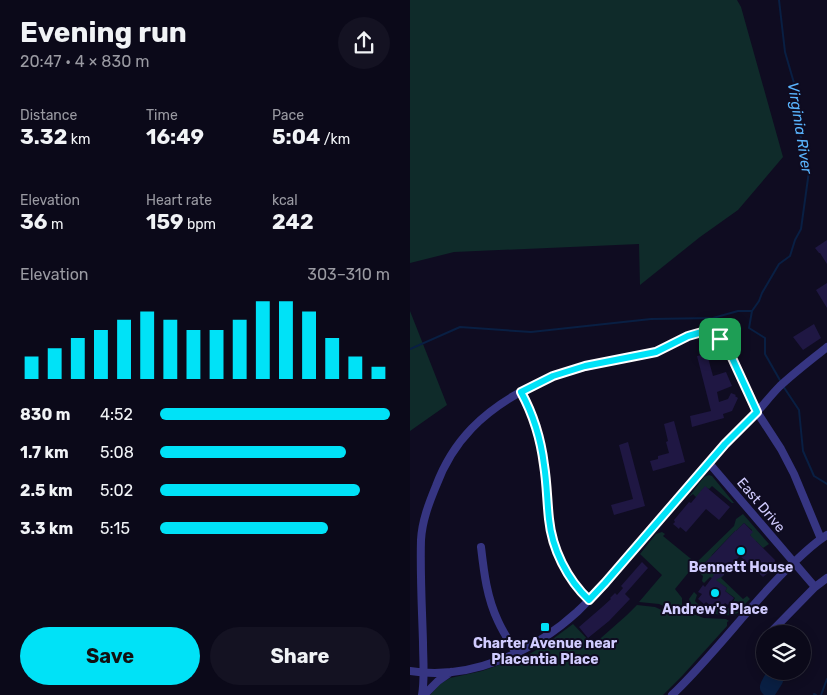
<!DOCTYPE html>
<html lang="en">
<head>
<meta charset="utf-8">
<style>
  :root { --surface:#0b0919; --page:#141222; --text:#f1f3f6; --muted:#9a9aa2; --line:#2b2a38; --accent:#00e2f7 }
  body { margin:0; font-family:Rubik,sans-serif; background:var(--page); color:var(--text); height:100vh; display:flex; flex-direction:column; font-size:19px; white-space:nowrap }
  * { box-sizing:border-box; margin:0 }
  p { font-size:16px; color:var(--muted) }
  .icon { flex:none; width:28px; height:28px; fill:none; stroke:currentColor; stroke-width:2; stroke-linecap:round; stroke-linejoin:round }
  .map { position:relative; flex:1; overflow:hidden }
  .side { display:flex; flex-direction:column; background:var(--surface); width:410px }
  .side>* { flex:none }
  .tools { position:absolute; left:346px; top:625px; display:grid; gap:10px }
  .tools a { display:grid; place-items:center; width:55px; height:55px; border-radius:50%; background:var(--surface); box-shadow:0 2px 12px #0003,0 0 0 1px var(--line); font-size:25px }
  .pin { position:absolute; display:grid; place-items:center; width:42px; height:42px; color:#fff; margin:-21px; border-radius:10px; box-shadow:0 2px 8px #0006 }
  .round { display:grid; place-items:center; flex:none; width:52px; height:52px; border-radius:26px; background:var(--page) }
  .head { display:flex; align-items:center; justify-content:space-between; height:85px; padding:0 20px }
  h1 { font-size:28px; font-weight:700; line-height:38px }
  .stats { display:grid; grid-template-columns:repeat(3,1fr); gap:8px; height:85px; padding:5px 20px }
  .stats div { display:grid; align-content:center }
  .stats b { font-size:21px; font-weight:700 }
  .stats small { font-size:14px; font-weight:400 }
  .stats p { font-size:14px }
  .chart { height:140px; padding:10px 20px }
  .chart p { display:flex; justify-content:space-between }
  .chart svg { width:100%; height:90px; margin-top:5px; stroke:var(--accent); stroke-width:6 }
  .primary-button { display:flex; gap:10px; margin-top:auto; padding:10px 20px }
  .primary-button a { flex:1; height:58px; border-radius:30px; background:var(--accent); color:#111; font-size:20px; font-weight:700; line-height:58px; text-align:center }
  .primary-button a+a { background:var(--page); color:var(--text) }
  ul { padding:0 20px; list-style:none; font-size:16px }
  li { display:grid; grid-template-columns:80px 60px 1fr; align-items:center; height:38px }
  li i { height:12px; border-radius:6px; background:var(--accent) }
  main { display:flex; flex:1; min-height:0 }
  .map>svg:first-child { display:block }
</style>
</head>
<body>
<main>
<section class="side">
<div class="head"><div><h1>Evening run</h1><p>20:47 · 4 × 830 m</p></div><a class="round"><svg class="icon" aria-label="share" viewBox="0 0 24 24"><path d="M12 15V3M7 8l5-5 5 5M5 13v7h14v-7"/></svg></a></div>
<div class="stats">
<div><p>Distance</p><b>3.32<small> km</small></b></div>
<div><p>Time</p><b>16:49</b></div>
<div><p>Pace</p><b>5:04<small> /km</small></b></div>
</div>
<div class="stats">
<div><p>Elevation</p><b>36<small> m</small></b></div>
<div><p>Heart rate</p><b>159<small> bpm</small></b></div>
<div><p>kcal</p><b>242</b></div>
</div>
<div class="chart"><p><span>Elevation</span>303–310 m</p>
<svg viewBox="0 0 160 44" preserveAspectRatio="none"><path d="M5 44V33M15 44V29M25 44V24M35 44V20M45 44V15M55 44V11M65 44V15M75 44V20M85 44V20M95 44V15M105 44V6M115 44V6M125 44V11M135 44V24M145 44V33M155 44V38"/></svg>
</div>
<ul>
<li><b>830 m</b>4:52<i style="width:100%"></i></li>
<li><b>1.7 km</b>5:08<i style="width:81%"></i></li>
<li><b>2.5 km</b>5:02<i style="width:87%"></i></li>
<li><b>3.3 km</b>5:15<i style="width:73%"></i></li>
</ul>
<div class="primary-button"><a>Save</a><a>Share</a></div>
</section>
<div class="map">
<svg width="417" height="695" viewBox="0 0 417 695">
  <rect width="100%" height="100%" fill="#0f0c21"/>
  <path fill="#0f2b2a" d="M0 0H327L331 7 373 157 328 210 290 237 230 285 229 244 44 252 0 263Z
    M0 311 37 405 0 431Z
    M299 475 302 476 324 503H322L302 486 299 489 295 487 292 490 288 499 283 494 278 498 294 477Z
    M333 514 359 544 353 548 346 541 345 542 340 535 342 530 334 523 326 531H325L302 555 299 561 298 560 293 564 307 577 314 575 311 578 333 599 337 596 340 599 333 606 330 604 320 607 325 598 315 591 317 588 300 577 294 583 292 581 293 576 283 567 265 589 272 598V610L294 618 316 619 319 621 317 622V626L272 676 253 695H20L30 684 40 678 72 671 118 655 136 644 163 624 183 645 217 615 227 605 245 607 256 612 260 609 249 604 229 602 252 575 230 554 246 534 252 532 255 534 253 536 286 563 324 526 326 519Z
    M284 592 287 595 285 601 290 606 314 611 318 608H322L330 606 332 607 328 613 325 614 324 616C312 614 282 615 279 599Z"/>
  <path fill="#091f43" d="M357 671H377L372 684 365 695H354C345 687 353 680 357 671Z"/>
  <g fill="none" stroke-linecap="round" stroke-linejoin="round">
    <path stroke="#091f43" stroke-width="2" d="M369 0 375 52 384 83 390 135 395 148 399 171 391 229 385 240 380 256 369 264 352 293 349 301 342 311 339 328 355 338V354L371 382
      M0 349 50 327 121 332 241 319 303 318 328 311H342
      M373 386 389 410 393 451 404 476 417 484
      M404 694 406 695
      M411 695 417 679"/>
  </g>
  <path fill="#1f1743" d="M417 240V264L410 253H409L405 248Z
    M417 283V308L406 290Z
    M404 324 411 338 393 350 383 337Z
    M297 354 303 376 316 372 322 386 307 392 309 402 318 399 321 393 326 395 325 396 328 398 322 411 313 414 314 418 282 427 280 416 301 411 287 356Z
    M264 421 275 462 243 471 240 461 248 459V456L259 453 256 442 258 441 254 424Z
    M218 442 235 506 204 515 201 505 223 499 209 445Z
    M295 486 320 507 309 520 296 509 277 531 276 532 270 527 269 529 263 524 265 522 264 520 279 502 281 503Z
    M334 523 343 532 340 535 365 560 364 568 353 577 330 556 315 571 314 575 306 580 317 588 315 591 324 598 318 605 315 603 312 607 305 602 301 606 296 602 294 604 288 599 292 594 288 592 293 585 295 587 304 575 293 565 326 530V531Z
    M232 562 238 568 215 594 220 599 199 621 178 638 169 627 191 608 201 599 200 598 205 593 207 595 213 588 211 586Z"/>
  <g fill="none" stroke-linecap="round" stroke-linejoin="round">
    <path stroke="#363582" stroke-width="8" d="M111 392C123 414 131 440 134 465 137 483 137 501 139 519 143 549 157 579 179 600
      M299 463 405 587
      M71 547C74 573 77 598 88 621 93 632 100 643 106 653
      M359 634 405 587 417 578
      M0 671C60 681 123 652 167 612 188 592 207 570 226 548 256 513 284 478 315 444 325 433 337 423 347 412 355 403 362 394 370 386 385 372 401 360 417 347
      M12 695C15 678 13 660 13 642 12 608 10 574 11 540 12 521 19 503 26 486 43 440 74 411 116 389 125 384 134 379 144 376 171 366 200 361 228 355 234 354 241 353 246 351 272 342 293 317 317 347L347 412 371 449 384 474 411 539
      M14 695 28 681 41 672
      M262 695C303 656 336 610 376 570 389 558 402 544 417 535"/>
  </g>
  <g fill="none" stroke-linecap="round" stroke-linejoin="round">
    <g stroke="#fff" stroke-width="10">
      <path id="route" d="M292 332C303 335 309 337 317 347L347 412 315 444 195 583 179 600C157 579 142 549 139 519 137 501 137 483 134 465 131 440 123 414 111 392L143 376 175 366 246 352 278 336Z"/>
    </g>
    <use href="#route" stroke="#00e2f7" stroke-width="6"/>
  </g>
  <g fill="#00e2f7" stroke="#0f0c21" stroke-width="2">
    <circle cx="331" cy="551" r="5"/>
    <circle cx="305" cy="593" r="5"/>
    <rect x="130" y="622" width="10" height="10" rx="2.5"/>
  </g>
  <g text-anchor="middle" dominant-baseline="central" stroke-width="4" stroke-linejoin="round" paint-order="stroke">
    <g font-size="14" fill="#d1ccff" stroke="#0f0c21">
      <text transform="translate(351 505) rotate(50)">East Drive</text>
    </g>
    <g font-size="14" font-weight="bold" fill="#d1ccff" stroke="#0f0c21">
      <text x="331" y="567">Bennett House</text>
      <text x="305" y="609">Andrew's Place</text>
      <text x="135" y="643">Charter Avenue near<tspan x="135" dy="16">Placentia Place</tspan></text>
    </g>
    <g font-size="15" font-style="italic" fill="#5ab5ff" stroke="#0f0c21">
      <text transform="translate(390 128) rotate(81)">Virginia River</text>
    </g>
  </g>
</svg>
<div class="tools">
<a><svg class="icon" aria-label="layers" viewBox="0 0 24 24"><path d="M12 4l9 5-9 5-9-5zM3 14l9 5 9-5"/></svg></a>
</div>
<div class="pin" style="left:310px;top:339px;background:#1e9e55"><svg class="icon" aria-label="arrive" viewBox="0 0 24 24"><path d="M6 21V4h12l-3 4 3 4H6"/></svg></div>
</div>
</main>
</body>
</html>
